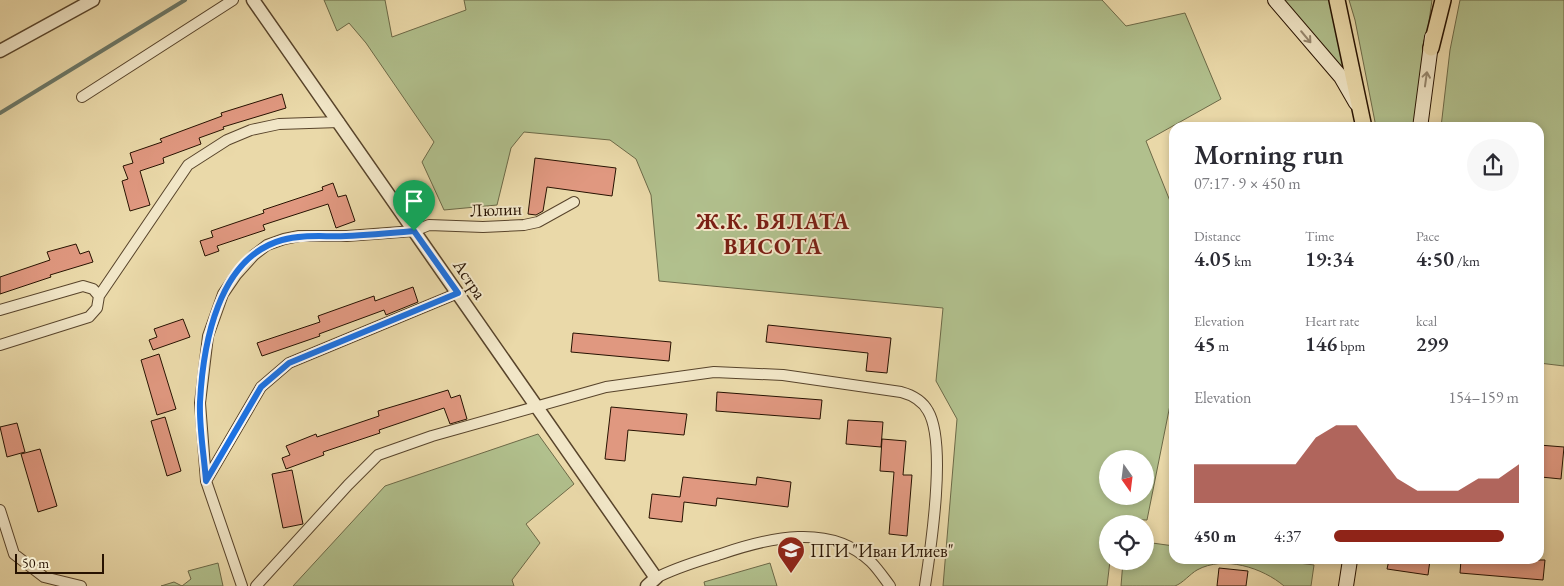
<!DOCTYPE html>
<html lang="en">
<head>
<meta charset="utf-8">
<style>
  :root { --surface:#fff; --page:#f7f7f7; --text:#2b2b33; --muted:#7c7c81; --accent:#8f2418 }
  body { margin:0; font-family:"EB Garamond",serif; background:var(--page); color:var(--text); height:100vh; display:flex; flex-direction:column; font-size:19px; white-space:nowrap }
  * { box-sizing:border-box; margin:0 }
  p { font-size:16px; color:var(--muted) }
  .icon { flex:none; width:28px; height:28px; fill:none; stroke:currentColor; stroke-width:2; stroke-linecap:round; stroke-linejoin:round }
  .map { position:relative; flex:1; overflow:hidden }
  .details { position:absolute; left:1169px; top:122px; width:375px; height:442px; display:flex; flex-direction:column; background:var(--surface); border-radius:15px; box-shadow:0 2px 8px #0003 }
  .details>* { flex:none }
  .needle { width:32px; rotate:166deg }
  .controls { position:absolute; left:1099px; top:450px; display:grid; gap:10px }
  .controls a { display:grid; place-items:center; width:55px; height:55px; border-radius:50%; background:var(--surface); box-shadow:0 2px 8px #0003; font-size:25px }
  .scale { position:absolute; left:15px; bottom:12px; width:89px; box-sizing:border-box; padding-left:5px; border:2px solid #271201; border-top:0; font-size:14px; line-height:18px; white-space:nowrap; color:#271201; -webkit-text-stroke:4px #f1e6c7; paint-order:stroke }
  .pin { position:absolute; display:grid; place-items:center; width:42px; height:42px; color:#fff; margin:-51px -21px; border-radius:50% 50% 50% 0; rotate:-45deg; box-shadow:0 0 5px #0007 }
  .pin .icon { rotate:45deg }
  .round { display:grid; place-items:center; flex:none; width:52px; height:52px; border-radius:26px; background:var(--page) }
  .headline { display:flex; align-items:center; justify-content:space-between; height:85px; padding:0 25px }
  h1 { font-size:28px; font-weight:600; line-height:38px }
  .stats { display:grid; grid-template-columns:repeat(3,1fr); gap:8px; height:85px; padding:5px 25px }
  .stats div { display:grid; align-content:center }
  .stats b { font-size:21px; font-weight:600 }
  .stats small { font-size:14px; font-weight:400 }
  .stats p { font-size:14px }
  .chart { height:140px; padding:10px 25px }
  .chart p { display:flex; justify-content:space-between }
  .chart svg { width:100%; height:90px; margin-top:5px; fill:var(--accent); opacity:.7 }
  ul { padding:0 25px; list-style:none; font-size:16px }
  li { display:grid; grid-template-columns:80px 60px 1fr; align-items:center; height:38px }
  li i { height:12px; border-radius:6px; background:var(--accent) }
  .map>svg:first-child { display:block }
</style>
</head>
<body>
<div class="map">
<svg width="1564" height="586" viewBox="0 0 1564 586">
  <rect width="100%" height="100%" fill="#ead9a9"/>
  <filter id="stains"><feTurbulence type="fractalNoise" baseFrequency=".004" numOctaves="4"/><feColorMatrix values="0 0 0 0 .2 0 0 0 0 .09 0 0 0 0 .02 0 0 0 .5 -.17"/></filter>
  <radialGradient id="worn" r=".72"><stop offset=".6" stop-color="#630" stop-opacity="0"/><stop offset="1" stop-color="#630" stop-opacity=".3"/></radialGradient>
  <path fill="#b1c08d" stroke="#6c6947" fill-rule="evenodd" d="M324 0H385L392 37 466 10 464 0H1102L1126 26 1185 13 1221 99 1146 141 1174 211V385L1147 520 1114 519 1113 524H1108V561H1110L1107 586H943L957 419 936 381 943 308 659 281 651 195 636 159 610 140 524 132 511 148 497 205 444 210 422 162 434 142 366 43 349 23 337 31ZM1108 459H1145V496H1108Z
    M1279 0H1331L1345 71Z
    M1349 0H1432L1414 127H1376L1355 20Z
    M1460 0H1564V366L1539 363V128L1441 127 1450 50Z
    M538 434 574 484 526 524 540 543 512 580 514 586H293L385 486Z
    M1145 542 1174 546V560H1276L1314 565 1311 586H1284C1263 568 1224 555 1197 570 1190 574 1183 583 1175 586 1167 586 1131 586 1121 586L1123 561H1145Z
    M218 563 223 586H161L174 582 182 586 191 579 188 571Z
    M770 563 777 586H705L704 582Z"/>
  <g fill="none" stroke-linecap="round" stroke-linejoin="round">
    <path stroke="#6b7767" stroke-width="4" d="M0 113 185 0"/>
  </g>
  <path fill="#e09880" stroke="#271201" d="M282 94 286 108 223 127 224 129 199 138 201 144 163 158 164 163 140 171 150 205 130 211 122 181 128 179 123 166 133 163 130 153 162 142 160 139 222 116 221 113Z
    M535 158 616 168 612 196 547 187 543 211 536 215 528 214Z
    M333 183 338 197 346 195 355 221 336 228 328 204 263 225 265 230 217 246 219 251 205 256 200 241 213 237 211 231 264 213 263 210 323 190 322 187Z
    M76 244 80 254 89 251 93 262 50 275 51 277 0 294V277L50 260 47 252Z
    M413 287 418 302 386 315 384 310 319 334 320 336 262 356 257 343 320 322 318 316 374 296 375 301Z
    M183 319 190 337 153 350 149 340 157 337 154 329Z
    M768 325 891 338 887 373 866 371 868 353 766 342Z
    M573 333 671 342 669 361 571 352Z
    M159 354 176 409 157 415 141 360Z
    M448 390 451 398 460 395 467 419 450 424 444 408 379 430 380 433 323 452 324 455 286 469 282 458 290 455 286 446 316 434 317 437 379 416 378 411Z
    M717 392 822 400 820 419 716 411Z
    M611 407 687 414 684 435 628 430 625 461 605 459Z
    M165 417 181 471 167 476 151 421Z
    M848 420 883 422 881 447 846 444Z
    M17 423 25 452 7 457 0 427Z
    M882 439 906 441 903 475H912L907 536 889 534 894 472 880 471Z
    M1539 445 1564 447 1561 479 1541 477V473H1539Z
    M40 449 57 506 38 512 21 454Z
    M292 470 303 524 283 528 272 474Z
    M683 477 756 485 757 477 791 482 788 507 717 498 716 506 684 502 682 522 649 518 652 494 680 497Z
    M1389 560H1430L1428 575 1387 569Z
    M1461 560H1545L1543 580 1460 573Z
    M1219 568 1248 571 1246 586H1217Z"/>
  <g fill="none" stroke-linecap="round" stroke-linejoin="round">
    <g stroke="#58442b" stroke-width="12">
      <path id="minor" d="M82 97 233 0
        M99 296 188 165 227 140 251 130 279 124 339 122
        M0 310 83 286 93 289 99 296 97 308 89 317 0 345
        M206 481 261 387 289 363 458 293
        M0 510 14 554 44 577 81 586
        M656 578C677 567 699 561 721 554 768 538 830 522 871 562 878 569 884 578 890 586
        M242 586 206 481 200 403 208 336 223 294 236 275 254 255 267 245 284 239 299 236H347L414 231 429 225 483 227 524 225 538 222 574 202
        M256 586 348 485 378 455 432 436 606 387 714 372 783 375 901 392C912 395 922 400 928 411 947 443 931 547 925 586"/>
    </g>
    <g stroke="#58442b" stroke-width="15">
      <path id="tertiary" d="M253 0 656 578 647 586
        M0 51 93 0"/>
    </g>
    <g stroke="#271201" stroke-width="16">
      <path id="secondary" d="M1275 0 1341 77 1356 103
        M1420 128 1432 37
        M1346 586 1350 560"/>
    </g>
    <g stroke="#271201" stroke-width="18">
      <path id="primary" d="M1337 0 1363 123
        M1431 48 1443 0"/>
    </g>
    <use href="#minor" stroke="#f1e6c7" stroke-width="10"/>
    <use href="#tertiary" stroke="#f1e6c7" stroke-width="12"/>
    <use href="#secondary" stroke="#f1e6c7" stroke-width="14"/>
    <use href="#primary" stroke="#ead9a9" stroke-width="15"/>
  </g>
  <defs><path id="oneway-shaft" d="M-6 0H5M1.5-3L5.5 0L1.5 3" fill="none" stroke-width="1.6" stroke-linecap="round" stroke-linejoin="round" transform="scale(1.25)"/></defs>
  <g stroke="#96876e">
    <use href="#oneway-shaft" transform="translate(1306 37) rotate(50)"/>
    <use href="#oneway-shaft" transform="translate(1426 79) rotate(-82)"/>
  </g>
  <g fill="none" stroke-linecap="round" stroke-linejoin="round">
    <g stroke="#fff" stroke-width="10">
      <path id="route" d="M414 231 458 293 289 363 261 387 206 481C204 455 199 427 200 402 203 344 218 258 282 240 303 234 325 237 346 236 369 235 392 233 414 231Z"/>
    </g>
    <use href="#route" stroke="#1a73e8" stroke-width="6"/>
  </g>
  <defs>
    <g id="school-pin" transform="scale(1.4375)"><path d="M0 17L-7.5 6A9.5 9.5 0 1 1 7.5 6Z" fill="#8f2418" stroke="#f1e6c7"/><path d="M0-5L7-2L0 1L-7-2ZM-4 1L0 2.5L4 1V4Q0 6-4 4Z" fill="#fff"/></g>
  </defs>
  <g fill-rule="evenodd">
    <use href="#school-pin" x="791" y="550"/>
  </g>
  <g text-anchor="middle" dominant-baseline="central" stroke-width="4" stroke-linejoin="round" paint-order="stroke">
    <g font-size="18" fill="#271201" stroke="#f1e6c7">
      <text transform="translate(496 209) rotate(-2)">Люлин</text>
      <text transform="translate(470 279) rotate(56)">Астра</text>
    </g>
    <g font-size="18" fill="#271201" stroke="#f1e6c7" text-anchor="start">
      <text x="810" y="550">ПГИ "Иван Илиев"</text>
    </g>
    <g font-size="22" font-weight="bold" letter-spacing="1" fill="#7a1f14" stroke="#f1e6c7">
      <text x="773" y="221">Ж.К. БЯЛАТА<tspan x="773" dy="25">ВИСОТА</tspan></text>
    </g>
  </g>
  <rect width="100%" height="100%" filter="url(#stains)"/>
  <rect width="100%" height="100%" fill="url(#worn)"/>
</svg>
<div class="controls">
<a><svg class="needle" viewBox="-14 -14 28 28"><path d="M0-13l5 13h-10z" fill="#e53935"/><path d="M0 13l5-13h-10z" fill="#7c7c81"/></svg></a>
<a><svg class="icon" aria-label="locate" viewBox="0 0 24 24"><circle cx="12" cy="12" r="6"/><path d="M12 2v4M12 18v4M2 12h4M18 12h4"/></svg></a>
</div>
<div class="scale">50 m</div>
<div class="pin" style="left:414px;top:231px;background:#1e9e55"><svg class="icon" aria-label="arrive" viewBox="0 0 24 24"><path d="M6 21V4h12l-3 4 3 4H6"/></svg></div>
<section class="details">
<div class="headline"><div><h1>Morning run</h1><p>07:17 · 9 × 450 m</p></div><a class="round"><svg class="icon" aria-label="share" viewBox="0 0 24 24"><path d="M12 15V3M7 8l5-5 5 5M5 13v7h14v-7"/></svg></a></div>
<div class="stats">
<div><p>Distance</p><b>4.05<small> km</small></b></div>
<div><p>Time</p><b>19:34</b></div>
<div><p>Pace</p><b>4:50<small> /km</small></b></div>
</div>
<div class="stats">
<div><p>Elevation</p><b>45<small> m</small></b></div>
<div><p>Heart rate</p><b>146<small> bpm</small></b></div>
<div><p>kcal</p><b>299</b></div>
</div>
<div class="chart"><p><span>Elevation</span>154–159 m</p>
<svg viewBox="0 0 160 44" preserveAspectRatio="none"><path d="M0 44V25L10 25L20 25L30 25L40 25L50 25L60 12L70 6L80 6L90 19L100 32L110 38L120 38L130 38L140 32L150 32L160 25V44z"/></svg>
</div>
<ul>
<li><b>450 m</b>4:37<i style="width:92%"></i></li>
</ul>
</section>
</div>
</body>
</html>
